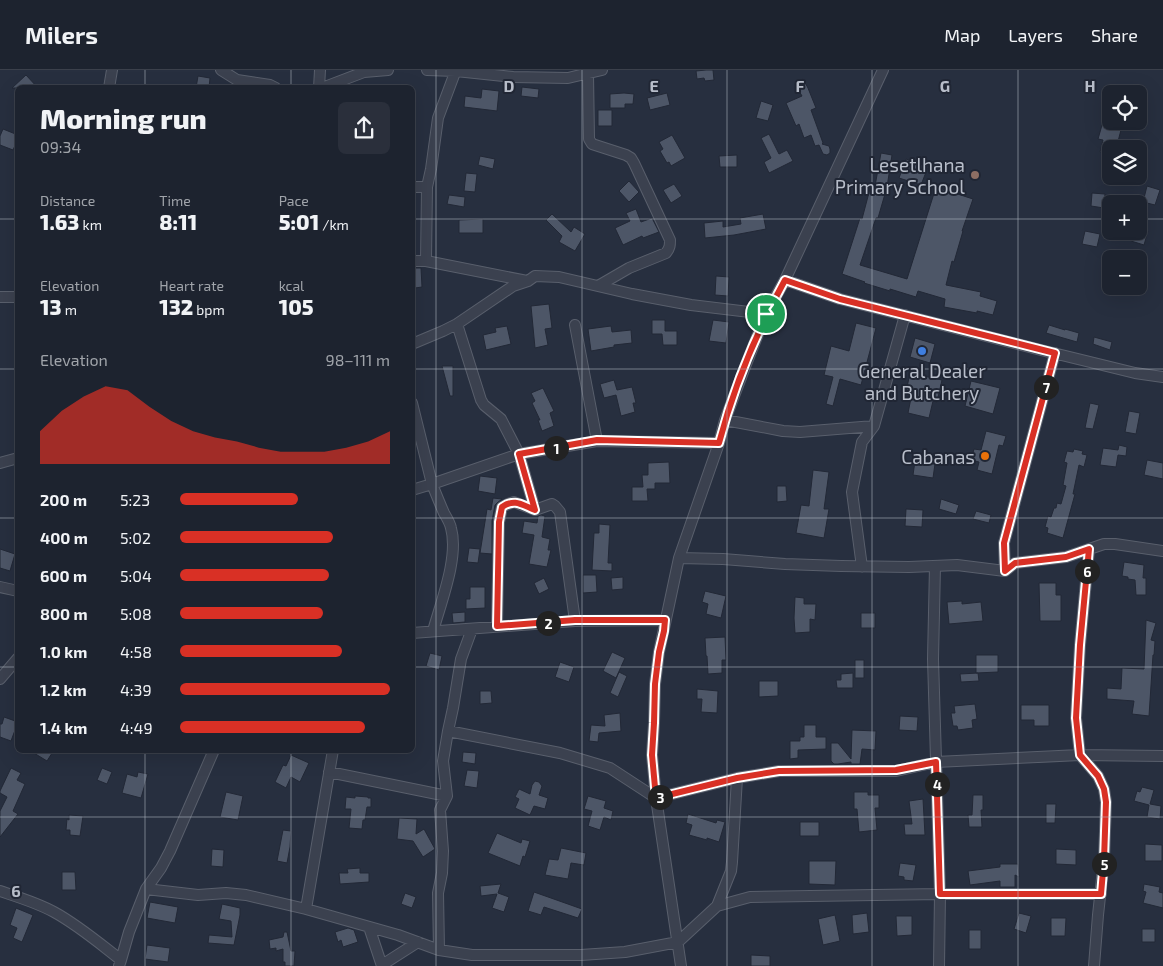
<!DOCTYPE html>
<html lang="en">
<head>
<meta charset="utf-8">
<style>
  :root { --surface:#1d232f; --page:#2a2f3b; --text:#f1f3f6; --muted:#a0a4aa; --line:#3b404b; --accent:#d93025 }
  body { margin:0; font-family:"Exo 2",sans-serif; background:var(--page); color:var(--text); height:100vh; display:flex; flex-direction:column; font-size:19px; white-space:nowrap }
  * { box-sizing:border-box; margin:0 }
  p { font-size:16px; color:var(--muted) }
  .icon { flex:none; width:28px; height:28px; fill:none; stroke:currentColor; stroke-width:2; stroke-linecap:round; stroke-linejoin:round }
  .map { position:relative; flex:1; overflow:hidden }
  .drawer { position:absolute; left:15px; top:15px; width:400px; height:668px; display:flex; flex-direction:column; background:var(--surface); border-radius:8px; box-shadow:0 5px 20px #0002,0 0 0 1px var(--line) }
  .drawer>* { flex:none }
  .controls { position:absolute; left:1102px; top:15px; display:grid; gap:10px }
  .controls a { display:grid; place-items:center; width:45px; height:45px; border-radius:8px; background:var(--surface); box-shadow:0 5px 20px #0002,0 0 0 1px var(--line); font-size:25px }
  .pin { position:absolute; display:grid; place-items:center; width:42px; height:42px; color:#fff; margin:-21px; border:2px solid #fff; border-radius:50%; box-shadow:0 1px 5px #0007 }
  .km { position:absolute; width:25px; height:25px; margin:-12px; border-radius:50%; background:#222; color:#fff; font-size:14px; line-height:25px; text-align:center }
  .round { display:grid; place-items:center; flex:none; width:52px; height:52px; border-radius:8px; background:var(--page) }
  .overview { display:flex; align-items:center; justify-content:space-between; height:85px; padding:0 25px }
  h1 { font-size:28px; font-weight:800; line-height:38px }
  .figures { display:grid; grid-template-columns:repeat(3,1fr); gap:8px; height:85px; padding:5px 25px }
  .figures div { display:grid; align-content:center }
  .figures b { font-size:21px; font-weight:800 }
  .figures small { font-size:14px; font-weight:400 }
  .figures p { font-size:14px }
  .chart { height:140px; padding:10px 25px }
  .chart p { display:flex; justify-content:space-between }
  .chart svg { width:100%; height:90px; margin-top:5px; fill:var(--accent); opacity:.7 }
  ul { padding:0 25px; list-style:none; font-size:16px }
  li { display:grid; grid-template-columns:80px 60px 1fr; align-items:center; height:38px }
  li i { height:12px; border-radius:6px; background:var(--accent) }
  header { display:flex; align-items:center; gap:30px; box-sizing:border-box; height:70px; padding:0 25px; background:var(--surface); border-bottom:1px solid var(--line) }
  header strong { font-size:24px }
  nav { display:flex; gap:28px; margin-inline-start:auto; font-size:18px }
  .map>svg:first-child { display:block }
</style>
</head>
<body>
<header>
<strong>Milers</strong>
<nav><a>Map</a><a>Layers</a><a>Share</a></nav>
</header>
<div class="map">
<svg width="1163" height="896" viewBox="0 0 1163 896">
  <rect width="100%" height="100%" fill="#272f3f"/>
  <path fill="#4d5667" stroke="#222836" d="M706 0H713L714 10 705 11 704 8 697 9 696 1Z
    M26 5 38 18H12Z
    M198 6 210 8 209 18H196Z
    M803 9 808 18 816 38 811 40 823 73 822 74 829 76 830 79V83L827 85 823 84 819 75 815 76 811 65 804 68 799 54 796 56 786 33 802 26 795 14Z
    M522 17 539 19 538 28 521 26Z
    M482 19 499 21 497 41 464 37 465 26 481 28Z
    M624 23 634 24 633 34H625V38H610V24Z
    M667 23 670 35 650 40 647 28Z
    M761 31 773 35 768 51 756 48Z
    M598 40H612V56H598Z
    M1102 55 1121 60 1116 79 1111 77V85L1100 82 1103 70 1098 69Z
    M3 59 18 65V69L13 80 0 75V66Z
    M769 64 779 84 787 80 793 91 769 103 764 92 771 88 761 68Z
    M672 65 685 88 671 96 669 92 667 93 660 81 663 79 659 72Z
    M881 83 892 85 887 117 878 148H876L860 195 907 209 936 117 973 129 962 161H963L954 192 952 191 946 215 981 222 980 226 997 231 993 245 977 241V243L944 237 945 229 918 221 916 227 890 219V221L864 213 865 212 842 204 860 148 862 149 871 115 875 116Z
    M737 85V97H720L719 86Z
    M480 86 495 89 493 99 478 95Z
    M906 89 928 97 921 115 899 108Z
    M466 103 477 104 475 122 464 121Z
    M629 111 639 122 629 132 619 121Z
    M674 114 682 126 671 133 663 120Z
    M1147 116 1160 120 1155 135 1143 132Z
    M1092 123 1105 124 1104 138 1091 136Z
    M449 125 465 127 464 137 447 134Z
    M636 139 641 152 652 148 659 162 643 168 642 166 623 175 615 158 630 151 626 143Z
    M552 144 571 162 574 157 585 164 575 181 559 172 562 166 546 150Z
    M763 144 766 159 734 165 705 168 704 153 723 151V157L741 154 740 148Z
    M483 149V163H459V150Z
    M1139 158 1148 161 1144 175 1131 171 1134 161H1139Z
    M1085 161 1100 164 1097 177 1082 174Z
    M413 198H421L422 217 415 218Z
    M716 206 729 207 728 226 715 225Z
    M549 234 552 258 545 259 548 275 535 278 531 236Z
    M652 250H665V261H677V275H663L662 264H652Z
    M713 250 729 252 726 273 709 271Z
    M856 253 876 258 861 315 840 309 833 336 826 334 833 307 824 305 831 276 849 281Z
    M1049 255 1065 260V259L1079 263 1077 272 1046 263Z
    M507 256 511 274 486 280 483 265 496 262 495 258Z
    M611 256 612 262 631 260 632 273 614 275V277L591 281 588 259Z
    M1094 267 1112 272 1110 280 1093 274Z
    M915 268 935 274 930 293 910 287Z
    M442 296H453V326H450Z
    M910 303 942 310 937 332 933 331 929 348 908 343 912 323 906 322Z
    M614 310 617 320 632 317 636 333H633L635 342 621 346 616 325 604 328 600 314Z
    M971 311 1000 318 993 344 965 336Z
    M543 318 554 341 550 343 554 356 542 361 538 350H540L532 333 535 331 531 323Z
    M1090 333 1099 335 1093 359 1085 358Z
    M1129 341 1140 343 1136 364 1125 362Z
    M986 361 1006 366 1003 376 999 375 992 404 977 400 979 392 971 390 974 379 981 380Z
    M1119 375 1127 377 1126 386 1118 385 1116 397 1100 395 1103 378 1118 380Z
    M1074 379 1083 381 1082 384 1087 385 1084 397 1079 395 1073 424H1075L1063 468 1047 463 1048 458 1045 457 1048 446 1051 447 1054 438H1056L1057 433 1061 434 1066 416 1063 415 1067 393 1064 392 1067 381 1073 382Z
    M1147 390 1163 393V409L1144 405Z
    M915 391 935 394 933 408 913 405Z
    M669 392 670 413H655V419H647L648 431H632V417H643L642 405H648V393Z
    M813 400 829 402 824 439H829L824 468 796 463 801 435 809 436Z
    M480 406 497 408 495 424 478 421Z
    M777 416H786L787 431 777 432Z
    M493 428 502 429 497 433 495 435 492 451V484L480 483 487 439 491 440Z
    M941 429 959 435 956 444 939 439Z
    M906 439 923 440 922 457 905 456Z
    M976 441 991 445 989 453 973 449Z
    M541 445 545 446 542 467 550 469 548 480H551L547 497 529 494 534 465 522 463 524 451 537 453 538 446Z
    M599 454 610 455 608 493H612V501L592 500 594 463H599Z
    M469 478 480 479 478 493 467 492Z
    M0 479 15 484 10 501 0 498Z
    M1124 492 1144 495 1143 508H1146V525H1136L1135 510 1128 509V507L1122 506Z
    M583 505H596L597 522 583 523Z
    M623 507V519L612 520 611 508Z
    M544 508 549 519 539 524 534 513Z
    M1039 513H1056V525H1061V551H1040Z
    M470 517H485V538L466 539V529H470Z
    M705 521 726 526 721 548 706 544 708 534 702 532Z
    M795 527 804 528V534H816L815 550 810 549V562L795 563 794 548Z
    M962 531V534L981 532 983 551 949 554 947 532Z
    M465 542V552L453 553 452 543Z
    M861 543H875V558H861Z
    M1146 550 1156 553 1151 570 1155 571 1154 585H1153L1149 646 1132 644 1134 631 1107 629V618L1121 619 1122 598 1144 599Z
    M725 567 726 590H722V603L708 604 707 586H706L705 568Z
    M612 582 625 588 616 608 603 601Z
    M430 583 442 586 439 600 426 596Z
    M976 585H998V602L976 603Z
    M855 590H864V608H855Z
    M560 592 574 597 569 612 555 607Z
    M619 602 627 606 618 627 610 623Z
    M853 603V618H837L836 610H841V604Z
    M978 603 979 611 961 612 960 604Z
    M759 611H778V626L759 627Z
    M697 619 718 621 717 643 701 642 702 629H697Z
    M480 621H491L492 633 480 634Z
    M975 634 977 649 972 650 973 658 958 660 957 656H953L951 643H955L954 636Z
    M1021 635H1049V656H1034V650H1021Z
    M620 643 621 661 599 663 598 672 589 671 591 655 605 656 604 645Z
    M900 646 918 647 917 661 899 660Z
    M4 647 18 652 11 671 0 667V654H2Z
    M804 655H816V667H826V679L798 680V688L790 689V671H800V667H804Z
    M852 660 876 661 875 680 862 679 860 694H851V692L838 694H834L831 691V673H838L851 689Z
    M29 680H54L47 691Z
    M463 682 476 683 475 694 462 692Z
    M291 685 309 693 300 712 291 707 286 718 275 712 283 695 286 696Z
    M11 698 21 703 17 710 25 714 13 741 18 744 0 767V741L7 727 0 723V721Z
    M102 698 112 702 107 714 97 710Z
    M467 700 479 701 477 718 464 716Z
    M138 702 148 704 141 728 122 723 127 704 137 707Z
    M535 711 539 712 542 716 539 725 548 728 545 739 534 736 530 745 515 738 519 729 515 727 519 719 530 724 532 715Z
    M1142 717 1154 720 1150 734 1161 736 1160 749 1147 747 1149 735 1134 731 1137 721 1140 722Z
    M226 722 243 726 238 750 220 747Z
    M854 722H868V725H879V738H875L877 760 859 762 857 739H854Z
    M973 725H983V740H981L982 757H969L968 745H972Z
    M355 726 368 727V728H371V737H367L365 750H363L362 759 349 758 351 739H345L346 727 355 728Z
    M588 726 606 731 604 738 613 741 611 750 604 747 600 760 588 756 592 741 584 739Z
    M923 729 925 765H905L904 754H912L909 731Z
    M1046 734H1056L1055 753H1046Z
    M688 744 716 753 717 750 725 752 719 772 707 768V770L689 765 692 755 686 753Z
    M69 745 83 746 80 766 70 765V760H66L67 749 69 750Z
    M399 748 417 749 416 764 424 759 435 779 423 787 413 771 397 769Z
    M800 752H819V766H800Z
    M283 760 291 761 290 777 287 793 277 791Z
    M497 763 521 773 522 769 530 771 525 787 523 786 520 796 488 783Z
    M1145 774 1162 775V791H1145Z
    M561 778 586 783 584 795 571 793 568 809 545 805 549 789 558 790Z
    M212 779 224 780 223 797 211 796Z
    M1056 779 1076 780V795L1056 794Z
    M809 791H836L835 815 809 814Z
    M900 793 916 795 913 811 904 810V807L898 806Z
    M1000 794H1018L1019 807 1015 805V817H1000V811L970 815 968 801 1000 797Z
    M360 798V803H369V812L340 814 339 803H348L347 799Z
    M62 802H75L76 820H62Z
    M501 814 498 823 509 827 504 842 492 838 497 824 481 826 480 816Z
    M1144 814 1160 817 1159 822 1163 823V838L1143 833 1146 822 1143 821Z
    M534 822 582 839 578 848 544 837 541 845 528 841Z
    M405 823 416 827 412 838 401 834Z
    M150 832 178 837 175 853 147 848Z
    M222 834 240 838V845L234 875 208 873 209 865 232 867 231 851 219 849Z
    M16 838 33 845 22 872 13 868 17 858 10 855Z
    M867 843 869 862 853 864 852 845Z
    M1019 843 1031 846 1026 863 1014 859Z
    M835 845 840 871 823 875 818 849Z
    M896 846H912V865L897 866Z
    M1051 848H1066L1065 866H1051Z
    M348 858 354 860 358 872 343 877 341 870 338 872 335 862Z
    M1142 859H1155V872H1142Z
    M969 860H981V879H969Z
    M284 862H287L291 881H295L294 896H285V892H283V879L276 881V878L270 879 269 870 283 867Z
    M147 875 170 878 168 892 145 889Z
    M751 885 770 886V896H751Z"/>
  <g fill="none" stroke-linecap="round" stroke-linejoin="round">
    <g stroke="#595f6c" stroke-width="12">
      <path id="minor" d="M221 0 237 10 270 15 276 18
        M427 0 456 1 513 7 568 8 602 0
        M588 4 589 69 592 74 626 85 631 88 634 93 670 170C670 175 670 178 666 183L629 198 598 216
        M109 18 112 0
        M319 18 320 0
        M322 18 364 2 388 0
        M412 117H427L431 99 438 48 456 0
        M412 191H426L527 211
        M426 191 427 117
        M785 210 840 229 1041 280 1135 303 1163 307
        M0 227H18
        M457 254 481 330 484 335 501 349 519 384 535 440
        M575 255 597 371
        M412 274 443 261 457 254 513 216 528 211 535 206 559 207 632 224 691 235 766 244
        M412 333 432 414C436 424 440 434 444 443 447 448 450 453 451 458 459 487 441 532 433 561
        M725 350 783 361 800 362 874 356 905 245
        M0 393 18 388
        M412 420 432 414 519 384 597 371 719 373
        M1089 479 1080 575 1076 648 1080 685 1098 706 1104 719 1106 732 1104 790 1098 845 1094 896
        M679 488 723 489 785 494 841 496 909 497 957 495 1005 501 1015 493 1066 487 1104 474H1115L1163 481
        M935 496 933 589 940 824 939 896
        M862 497 852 422 862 372 874 356
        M1005 501 1004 473 1055 283
        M0 517 18 521
        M497 557 499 452 502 437 508 434 514 432 535 440 552 434 555 436 560 442 575 551
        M412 563 575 551 665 550
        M0 609 18 588
        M448 661 560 683 610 698 656 728 737 708 779 701H896L936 692 1080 685 1163 686
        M329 702 447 726
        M146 819 198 825 226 823 246 825 306 839 398 865 439 880 472 885H581L625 882 678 872 717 836 750 827 940 824H1101
        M0 821C18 827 38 833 54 842 78 855 99 873 121 890L119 896
        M717 836 731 801 732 792 737 708
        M306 839 333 680
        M369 857 382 896
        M439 880 438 823 442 803 443 781 440 740 447 726 443 691 448 661 453 638 461 589 472 559
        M121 890 129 862 146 819 161 798 170 781 214 680
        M382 895 418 872
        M681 896 656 728 652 685 654 653 655 614 659 582 679 488 719 373 725 350 745 297 766 244 785 210 883 0"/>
    </g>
    <use href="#minor" stroke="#3b414f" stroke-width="10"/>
  </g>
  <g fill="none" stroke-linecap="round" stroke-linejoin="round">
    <g stroke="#fff" stroke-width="10">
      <path id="route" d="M785 210 840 229 1055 283 1004 473 1005 501 1015 493 1066 487 1089 479 1080 575 1076 648 1080 685 1098 706 1104 719 1106 732 1104 790 1101 824H940L936 692 896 700 779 701 737 708 656 728 652 685 654 653 655 614 659 582 664 561 665 550H575L497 556 499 452 502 437C515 428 522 435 535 440L519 384 597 370 719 373C734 316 757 261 785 210Z"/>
    </g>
    <use href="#route" stroke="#d93025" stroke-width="6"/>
  </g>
  <path fill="none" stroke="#b7bdc9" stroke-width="1" stroke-opacity="0.55" d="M145 0V18M291 0V18M436 0V896M582 0V896M727 0V896M872 0V896M1018 0V896M0 149H18M412 149H1111M1139 149H1163M0 299H18M412 299H1163M0 448H18M412 448H1163M0 597H18M412 597H1163M145 680V896M291 680V896M0 747H1163"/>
  <circle fill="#8d6e63" stroke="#202634" stroke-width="2" cx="975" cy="105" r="5"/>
  <circle fill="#3f7fe0" stroke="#202634" stroke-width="2" cx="922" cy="281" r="5"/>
  <circle fill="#e8710a" stroke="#202634" stroke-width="2" cx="985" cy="386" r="5"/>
  <g text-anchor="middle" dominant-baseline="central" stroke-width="4" stroke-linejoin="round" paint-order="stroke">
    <g font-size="19" fill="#b7bdc9" stroke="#202634" text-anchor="end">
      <text x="965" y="94">Lesetlhana<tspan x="965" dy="22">Primary School</tspan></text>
      <text x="922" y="300" text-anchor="middle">General Dealer<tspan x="922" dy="22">and Butchery</tspan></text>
      <text x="975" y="386">Cabanas</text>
    </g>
  </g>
  <g font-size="16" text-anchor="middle" font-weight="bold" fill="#b7bdc9" stroke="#202634" stroke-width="4" stroke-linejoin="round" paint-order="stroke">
    <text x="509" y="22">D</text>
    <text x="654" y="22">E</text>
    <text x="800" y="22">F</text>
    <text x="945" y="22">G</text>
    <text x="1090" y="22">H</text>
    <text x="16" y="827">6</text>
  </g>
</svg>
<div class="controls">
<a><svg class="icon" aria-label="locate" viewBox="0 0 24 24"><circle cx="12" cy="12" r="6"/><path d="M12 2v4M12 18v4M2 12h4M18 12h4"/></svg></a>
<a><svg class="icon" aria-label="layers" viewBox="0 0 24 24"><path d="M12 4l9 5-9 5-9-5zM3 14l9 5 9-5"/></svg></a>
<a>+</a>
<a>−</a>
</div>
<div class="pin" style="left:766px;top:244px;background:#1e9e55"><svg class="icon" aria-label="arrive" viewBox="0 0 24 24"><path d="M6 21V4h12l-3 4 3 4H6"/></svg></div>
<b class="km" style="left:556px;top:378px">1</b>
<b class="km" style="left:548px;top:553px">2</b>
<b class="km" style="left:660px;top:727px">3</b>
<b class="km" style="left:937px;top:714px">4</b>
<b class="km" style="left:1104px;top:794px">5</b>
<b class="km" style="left:1087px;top:501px">6</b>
<b class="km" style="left:1046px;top:317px">7</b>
<section class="drawer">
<div class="overview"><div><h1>Morning run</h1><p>09:34</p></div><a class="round"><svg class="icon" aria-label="share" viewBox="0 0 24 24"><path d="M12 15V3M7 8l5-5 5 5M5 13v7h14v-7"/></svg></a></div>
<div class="figures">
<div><p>Distance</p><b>1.63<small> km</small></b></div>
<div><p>Time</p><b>8:11</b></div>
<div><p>Pace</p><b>5:01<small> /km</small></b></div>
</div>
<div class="figures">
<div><p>Elevation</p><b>13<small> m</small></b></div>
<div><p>Heart rate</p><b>132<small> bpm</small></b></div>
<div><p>kcal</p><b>105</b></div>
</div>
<div class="chart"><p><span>Elevation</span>98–111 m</p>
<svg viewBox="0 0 160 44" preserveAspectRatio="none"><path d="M0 44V28L10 18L20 11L30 6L40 8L50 16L60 23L70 28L80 31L90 33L100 36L110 38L120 38L130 38L140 36L150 33L160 28V44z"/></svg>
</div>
<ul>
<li><b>200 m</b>5:23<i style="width:56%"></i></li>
<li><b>400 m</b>5:02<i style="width:73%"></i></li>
<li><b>600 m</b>5:04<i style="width:71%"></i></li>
<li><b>800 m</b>5:08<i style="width:68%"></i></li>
<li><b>1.0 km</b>4:58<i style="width:77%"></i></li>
<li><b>1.2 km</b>4:39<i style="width:100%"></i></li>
<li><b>1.4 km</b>4:49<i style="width:88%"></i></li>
</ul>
</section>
</div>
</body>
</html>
